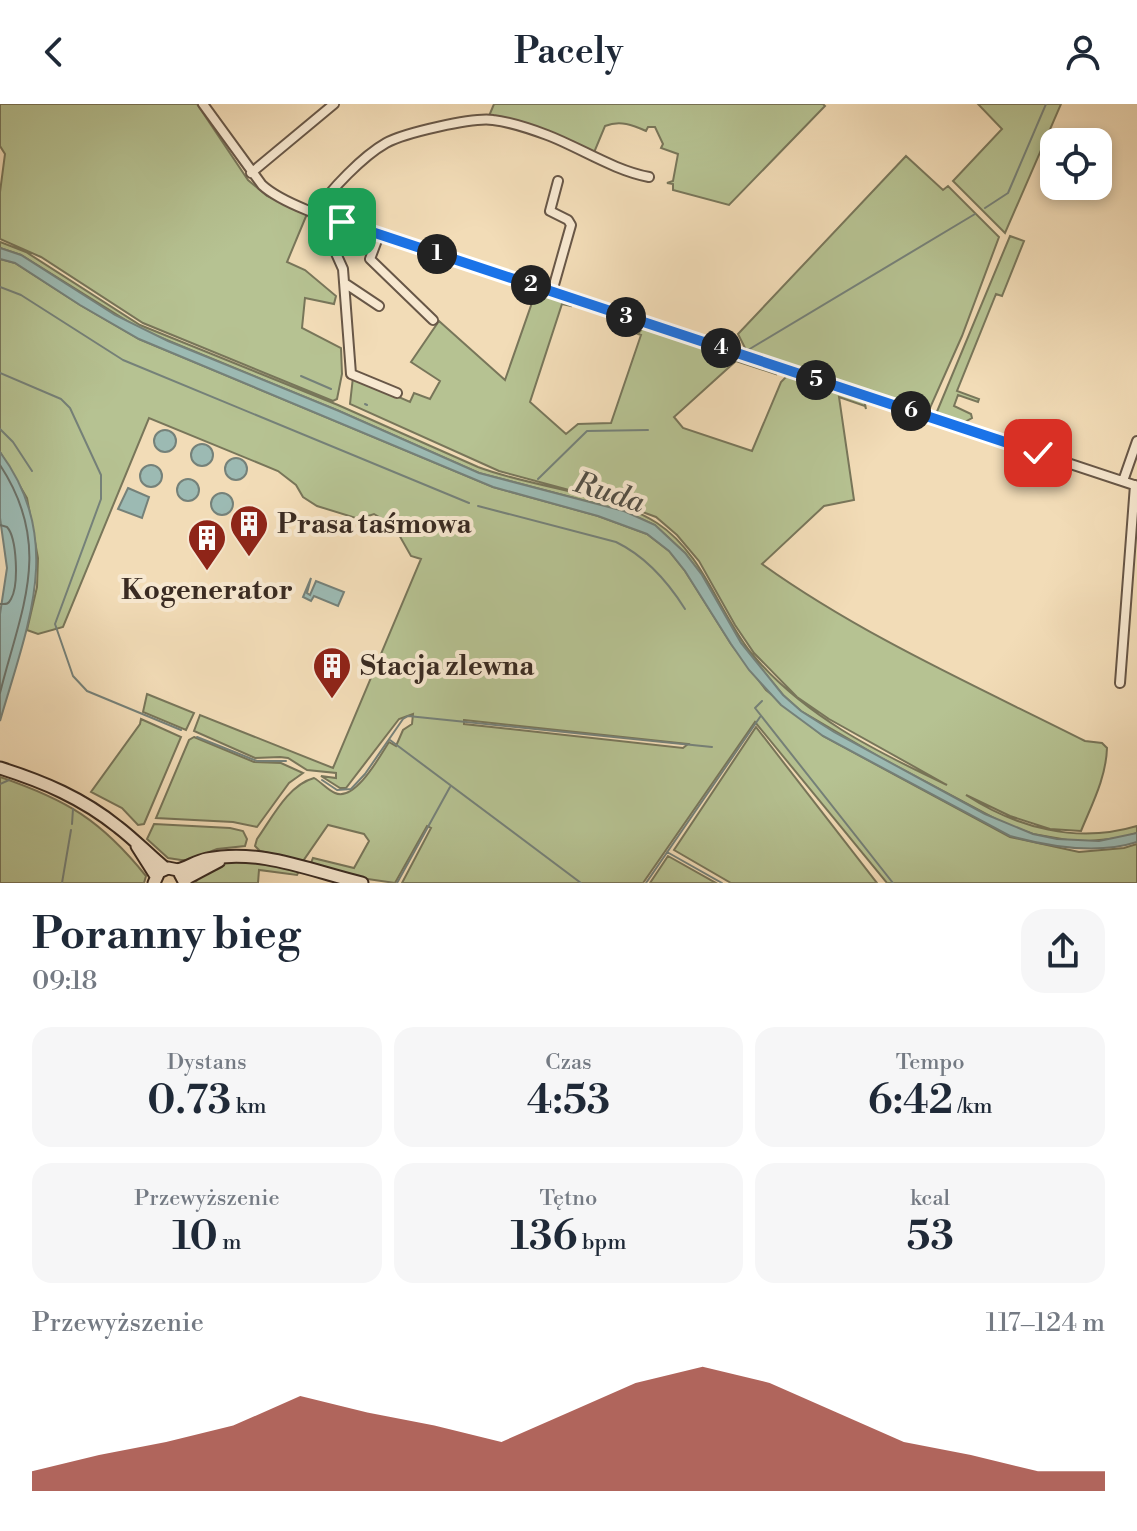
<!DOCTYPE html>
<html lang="pl">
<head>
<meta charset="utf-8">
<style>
  :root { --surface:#fff; --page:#f6f6f7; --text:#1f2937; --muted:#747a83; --accent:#8f2418 }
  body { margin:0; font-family:"Libre Bodoni",serif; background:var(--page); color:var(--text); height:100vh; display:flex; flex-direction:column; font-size:30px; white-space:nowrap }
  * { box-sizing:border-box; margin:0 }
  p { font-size:26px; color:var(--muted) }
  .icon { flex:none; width:44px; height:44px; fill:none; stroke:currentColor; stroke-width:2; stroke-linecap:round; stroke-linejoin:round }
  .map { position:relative; height:779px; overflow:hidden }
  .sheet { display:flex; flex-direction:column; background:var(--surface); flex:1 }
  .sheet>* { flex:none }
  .controls { position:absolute; left:1040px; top:24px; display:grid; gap:16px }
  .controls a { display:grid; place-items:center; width:72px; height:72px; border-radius:16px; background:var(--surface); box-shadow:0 4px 12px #0003; font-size:40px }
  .pin { position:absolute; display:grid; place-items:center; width:68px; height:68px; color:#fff; margin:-34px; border-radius:16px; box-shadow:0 4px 12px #0006 }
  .km { position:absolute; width:40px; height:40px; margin:-20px; border-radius:50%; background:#222; color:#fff; font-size:22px; line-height:40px; text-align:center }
  .round { display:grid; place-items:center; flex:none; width:84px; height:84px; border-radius:24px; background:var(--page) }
  .head { display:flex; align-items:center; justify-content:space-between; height:136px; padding:0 32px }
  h1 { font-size:44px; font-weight:600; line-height:60px }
  .stats { display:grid; grid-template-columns:repeat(3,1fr); gap:12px; height:136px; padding:8px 32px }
  .stats div { display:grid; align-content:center; border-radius:20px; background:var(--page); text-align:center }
  .stats b { font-size:40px; font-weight:600 }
  .stats small { font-size:22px; font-weight:400 }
  .stats p { font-size:22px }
  .chart { height:224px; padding:16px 32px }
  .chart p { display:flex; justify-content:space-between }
  .chart svg { width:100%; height:144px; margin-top:8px; fill:var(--accent); opacity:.7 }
  header { display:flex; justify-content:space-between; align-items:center; height:104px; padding:0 32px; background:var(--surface); font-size:36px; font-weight:600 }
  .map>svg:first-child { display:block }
</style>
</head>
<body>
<header><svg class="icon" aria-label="back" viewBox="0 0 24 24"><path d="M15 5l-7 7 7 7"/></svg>Pacely<svg class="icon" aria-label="person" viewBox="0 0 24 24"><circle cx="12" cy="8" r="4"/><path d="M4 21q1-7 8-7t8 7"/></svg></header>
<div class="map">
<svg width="1137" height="779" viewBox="0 0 1137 779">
  <rect width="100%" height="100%" fill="#f2dcb7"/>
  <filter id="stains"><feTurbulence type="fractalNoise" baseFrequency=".0025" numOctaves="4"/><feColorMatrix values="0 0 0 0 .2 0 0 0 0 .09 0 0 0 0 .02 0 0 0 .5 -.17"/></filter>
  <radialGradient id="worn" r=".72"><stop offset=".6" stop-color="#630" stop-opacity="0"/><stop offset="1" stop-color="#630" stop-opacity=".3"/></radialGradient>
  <path fill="#b6c292" stroke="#78765a" stroke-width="2" fill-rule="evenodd" d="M0 0H197L248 76 267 92 307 110 287 158 305 166 336 192 334 200 305 194 302 224 341 244 342 270 337 295 333 297 143 219 41 153 0 135V88L5 50 0 42Z
    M494 0H823L825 2 729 101 673 86V80L667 79 673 77 678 50 661 44 663 40 655 23H648L646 27C633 21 620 16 605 22L593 51 489 12Z
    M978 0H1061L1005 129 953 77 1002 25Z
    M906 52 943 86 948 82 999 133 962 232 930 304 911 302 747 248 738 230Z
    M1010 132 1024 137 1002 192 996 190 957 287 979 295 978 298 958 291 954 302 971 310 972 314 963 319 936 310Z
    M0 138 26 148 140 221 338 301 478 363C533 384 608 388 657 419 704 450 718 508 752 550 804 612 875 647 947 681L829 615 797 593 754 549 735 521 699 457 677 431 656 413 621 400 499 367 350 300 353 273 410 298 414 289 430 295 440 277 411 258 439 217 505 276 535 190 512 182 513 179 571 200V202L562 200 530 298 566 330 578 320 611 319 641 231 638 230 642 225H650L776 266V270L736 257 674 313 683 324 752 347 781 278 789 270 864 295 866 305 865 302 839 293 854 396 824 402 762 460C861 531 976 582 1085 637L1102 639 1107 644C1106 674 1092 700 1081 727L1050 725 1010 712 966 691C1017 724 1077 740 1137 722V729L1120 734 1079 738 1033 730 1005 720 883 655 801 607 783 591 741 539 702 471 685 449 655 421 624 407 479 369 339 307 140 225 21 151 0 144Z
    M0 155 15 159 80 201 139 235 493 383 598 412 647 430 669 447 685 467 731 540 766 586 823 632 1010 733 1079 748 1124 744 1137 740V779H887L755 618 643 779H402L431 724 427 722 395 779 354 773 311 759 313 754 354 764 369 737 364 730 328 721 303 757 260 747 255 742 257 735C272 714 288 681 314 674 321 678 328 686 335 689 355 698 380 652 389 638L396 642 403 626 412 620 413 610 399 615 346 684H340L321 672 336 674V669L307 666 288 654 280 653 255 654 194 627 200 611 333 664 421 455 411 452 394 422 374 410 359 415 317 402 303 393 296 381 278 367 149 314 63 523 38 530 27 526 37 483 38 454 27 394 0 348ZM464 616 688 640 683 644 464 620Z
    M147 590 194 609 186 626 143 608Z
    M141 615 181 633 144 720 138 721 122 704 91 688 140 620Z
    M756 623 877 779H731L674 746Z
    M194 633 254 658 281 659 303 669 289 679 257 723 233 718 156 714 189 636Z
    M0 673C67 696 101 716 146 772L144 779H0Z
    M154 720 230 724 243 727 247 735 245 742 217 745 189 756H181L168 754 147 735Z
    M668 752 716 779H650Z
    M240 757H261L299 767 297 771 259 766 258 779H195L201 771 200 768 226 758Z"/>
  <path fill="#9cbab3" stroke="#758179" stroke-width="2" d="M0 144 21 151 115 211 168 237 339 307 479 369 624 407 655 421 685 449 702 471 741 539 783 591 801 607 834 628 985 710 1033 730 1057 735 1099 737 1137 729V738C1097 751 1050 743 1010 732L823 632 781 601 749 566 731 540 685 467 669 447 647 430 598 412 493 383 139 235 80 201 15 159 0 155Z
    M154 337a11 11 0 1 1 22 0a11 11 0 1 1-22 0Z
    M191 351a11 11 0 1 1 22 0a11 11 0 1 1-22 0Z
    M0 348C66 436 27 523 0 617V510L7 464 0 414Z
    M225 365a11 11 0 1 1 22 0a11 11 0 1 1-22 0Z
    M140 372a11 11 0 1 1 22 0a11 11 0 1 1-22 0Z
    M177 386a11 11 0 1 1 22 0a11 11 0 1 1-22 0Z
    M128 384 149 393 142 414 118 405Z
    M211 400a11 11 0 1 1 22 0a11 11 0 1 1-22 0Z
    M311 474 307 489 310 491 316 477 344 488 338 502 314 492 311 497 303 493Z"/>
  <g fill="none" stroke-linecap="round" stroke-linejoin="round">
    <path stroke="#6b726a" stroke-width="2" d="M0 361C54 443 21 505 0 589
      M0 421 7 423C17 434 19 481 11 495 8 501 6 500 0 500"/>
    <path stroke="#758179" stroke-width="2" d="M985 104 1008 89 1046 0
      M0 183 21 191 123 256 469 399
      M748 246 975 110
      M0 269 61 295 70 304 101 371V395L55 520 73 572 87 587 181 626
      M301 272 331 285
      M365 300 367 301
      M0 325 13 338 32 367
      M538 375 587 327 648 326
      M478 402 616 438C645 452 668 478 685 505
      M762 597 755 604 893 779
      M197 633 257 657H286
      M390 636 581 779
      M322 676 337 686 351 685 365 670 403 615 408 612 712 643
      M0 680 9 676
      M72 720 73 705
      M667 748 722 779
      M62 779 71 726
      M397 779 450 683
      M646 779 760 613"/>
    <g stroke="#685747" stroke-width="12">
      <path id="minor" d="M203 0 262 81C287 104 351 121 385 133L1137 382
        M251 69 334 0
        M313 107 315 120 334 145 343 165 351 270 397 289
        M316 108C330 86 363 52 386 39 404 29 473 13 493 16 510 18 531 25 547 31 581 44 613 66 649 73
        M379 131 370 155 433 216
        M334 145 348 135 372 147
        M346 180 379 202
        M552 188 571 121 568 116 550 107 558 77
        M1123 377 1137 337
        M1120 579 1135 381"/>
    </g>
    <g stroke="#3a2b22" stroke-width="15">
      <path id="secondary" d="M0 664C44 678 82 694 118 723 135 736 149 751 166 765
        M137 742 156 772
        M178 766C188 763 197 757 207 755 260 744 311 767 362 779
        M185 775 219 757
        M154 779 159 768 168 764 178 766 185 779"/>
    </g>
    <use href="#minor" stroke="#f7e8d0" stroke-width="8"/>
    <use href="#secondary" stroke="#f7e8d0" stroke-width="11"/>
  </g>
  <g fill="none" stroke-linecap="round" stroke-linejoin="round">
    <g stroke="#fff" stroke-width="16">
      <path id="route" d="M342 118 1038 349"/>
    </g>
    <use href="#route" stroke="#1a73e8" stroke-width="10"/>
  </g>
  <defs>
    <g id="building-pin" transform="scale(2)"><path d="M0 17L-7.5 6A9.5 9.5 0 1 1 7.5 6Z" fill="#8f2418" stroke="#f7e8d0"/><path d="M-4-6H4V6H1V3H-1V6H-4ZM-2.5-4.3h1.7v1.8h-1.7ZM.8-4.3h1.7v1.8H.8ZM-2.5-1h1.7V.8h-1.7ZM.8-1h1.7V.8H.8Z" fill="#fff"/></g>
  </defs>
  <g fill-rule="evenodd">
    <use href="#building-pin" x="249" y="420"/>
    <use href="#building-pin" x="207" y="434"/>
    <use href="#building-pin" x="332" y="562"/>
  </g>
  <g text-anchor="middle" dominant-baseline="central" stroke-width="8" stroke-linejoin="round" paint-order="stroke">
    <g font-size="28" font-weight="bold" fill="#3a2b22" stroke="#f7e8d0" text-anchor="start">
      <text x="277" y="420">Prasa taśmowa</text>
      <text x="207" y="486" text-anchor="middle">Kogenerator</text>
      <text x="360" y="562">Stacja zlewna</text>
    </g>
    <g font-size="30" font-style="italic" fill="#524f46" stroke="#f7e8d0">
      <text transform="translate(609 389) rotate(18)">Ruda</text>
    </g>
  </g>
  <rect width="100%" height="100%" filter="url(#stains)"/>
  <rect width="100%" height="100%" fill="url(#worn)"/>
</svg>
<div class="controls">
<a><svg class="icon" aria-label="locate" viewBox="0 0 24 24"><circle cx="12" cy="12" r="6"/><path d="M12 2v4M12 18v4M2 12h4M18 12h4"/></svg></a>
</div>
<div class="pin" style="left:342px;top:118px;background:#1e9e55"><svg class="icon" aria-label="arrive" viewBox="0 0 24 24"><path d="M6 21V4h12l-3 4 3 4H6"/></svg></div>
<div class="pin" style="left:1038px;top:349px;background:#d93025"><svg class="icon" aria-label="check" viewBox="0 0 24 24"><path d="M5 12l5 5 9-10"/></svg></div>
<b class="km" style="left:437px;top:150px">1</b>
<b class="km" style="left:531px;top:181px">2</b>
<b class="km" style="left:626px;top:213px">3</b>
<b class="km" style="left:721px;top:244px">4</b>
<b class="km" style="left:816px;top:276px">5</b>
<b class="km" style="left:911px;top:307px">6</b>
</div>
<section class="sheet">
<div class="head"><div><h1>Poranny bieg</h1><p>09:18</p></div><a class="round"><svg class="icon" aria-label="share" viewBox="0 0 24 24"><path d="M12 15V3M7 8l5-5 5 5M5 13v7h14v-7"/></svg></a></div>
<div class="stats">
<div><p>Dystans</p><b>0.73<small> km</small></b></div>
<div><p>Czas</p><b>4:53</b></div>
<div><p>Tempo</p><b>6:42<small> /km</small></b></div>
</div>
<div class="stats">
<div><p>Przewyższenie</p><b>10<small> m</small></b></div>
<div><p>Tętno</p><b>136<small> bpm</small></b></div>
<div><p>kcal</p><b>53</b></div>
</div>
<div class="chart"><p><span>Przewyższenie</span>117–124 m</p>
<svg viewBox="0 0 160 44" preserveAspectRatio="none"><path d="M0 44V38L10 33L20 29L30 24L40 15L50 20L60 24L70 29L80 20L90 11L100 6L110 11L120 20L130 29L140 33L150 38L160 38V44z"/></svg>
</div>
</section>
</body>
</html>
